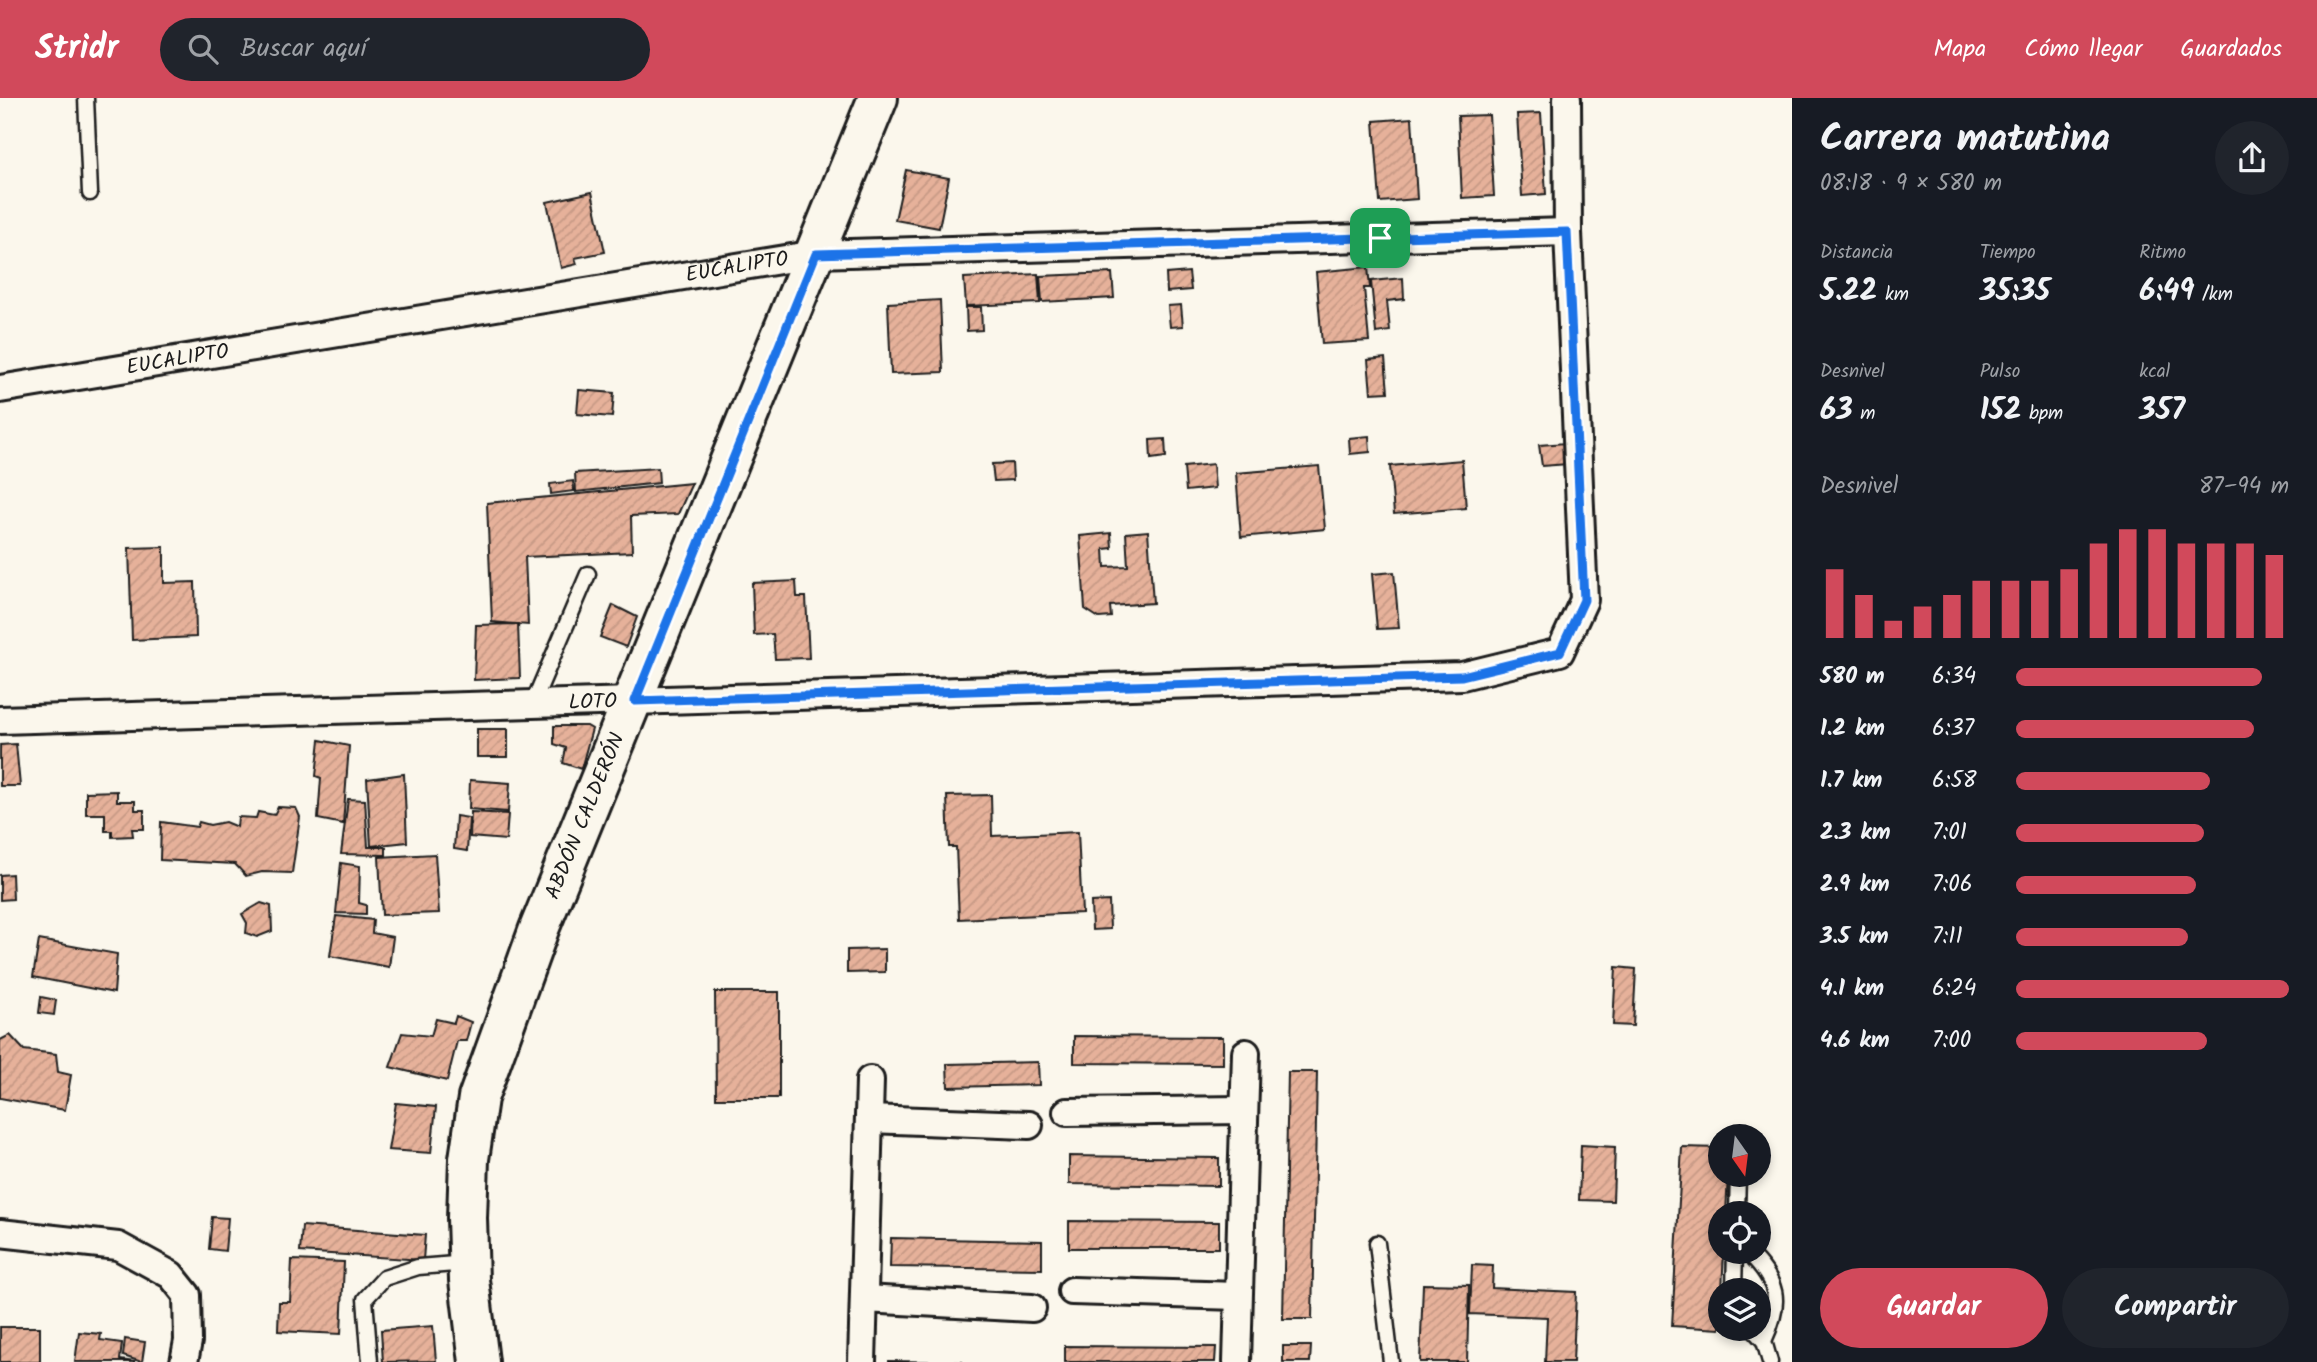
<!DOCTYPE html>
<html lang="es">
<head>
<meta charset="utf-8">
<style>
  :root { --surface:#171b24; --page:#20242c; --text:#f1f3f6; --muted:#9ea1a6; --accent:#d1495b }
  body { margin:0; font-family:Kalam,sans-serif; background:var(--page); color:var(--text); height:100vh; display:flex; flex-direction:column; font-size:26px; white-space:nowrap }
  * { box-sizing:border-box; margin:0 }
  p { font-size:23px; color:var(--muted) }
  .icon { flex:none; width:38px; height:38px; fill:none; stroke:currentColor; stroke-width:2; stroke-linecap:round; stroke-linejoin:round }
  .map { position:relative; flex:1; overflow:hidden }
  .panel { display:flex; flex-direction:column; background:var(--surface); width:525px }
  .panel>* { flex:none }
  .needle { width:46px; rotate:166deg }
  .fabs { position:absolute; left:1708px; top:1026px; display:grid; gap:14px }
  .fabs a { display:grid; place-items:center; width:63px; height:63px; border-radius:50%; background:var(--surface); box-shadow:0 4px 10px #0003; font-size:35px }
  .pin { position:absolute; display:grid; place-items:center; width:60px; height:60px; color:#fff; margin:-30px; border-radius:14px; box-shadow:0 4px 10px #0006 }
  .round { display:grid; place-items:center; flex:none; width:74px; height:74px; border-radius:37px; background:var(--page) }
  .headline { display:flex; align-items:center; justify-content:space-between; height:119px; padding:0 28px }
  h1 { font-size:38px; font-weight:600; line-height:52px }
  .stats { display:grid; grid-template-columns:repeat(3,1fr); gap:10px; height:119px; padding:7px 28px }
  .stats div { display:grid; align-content:center }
  .stats b { font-size:30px; font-weight:600 }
  .stats small { font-size:19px; font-weight:400 }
  .stats p { font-size:19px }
  .chart { height:196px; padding:14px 28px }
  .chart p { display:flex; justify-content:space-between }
  .chart svg { width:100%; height:126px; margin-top:7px; stroke:var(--accent); stroke-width:6 }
  .cta { display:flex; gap:14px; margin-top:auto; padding:14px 28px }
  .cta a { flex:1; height:80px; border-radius:42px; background:var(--accent); color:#fff; font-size:28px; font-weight:600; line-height:80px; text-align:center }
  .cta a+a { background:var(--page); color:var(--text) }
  ul { padding:0 28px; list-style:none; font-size:23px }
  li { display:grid; grid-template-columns:112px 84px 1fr; align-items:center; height:52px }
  li i { height:18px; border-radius:9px; background:var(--accent) }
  header { display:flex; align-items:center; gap:42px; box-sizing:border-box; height:98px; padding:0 35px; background:var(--accent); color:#fff }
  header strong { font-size:33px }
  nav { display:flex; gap:38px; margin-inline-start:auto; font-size:24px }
  .search { width:490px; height:63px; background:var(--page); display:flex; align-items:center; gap:18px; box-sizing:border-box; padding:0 24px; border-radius:38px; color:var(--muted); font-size:26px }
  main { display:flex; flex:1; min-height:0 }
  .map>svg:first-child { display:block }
</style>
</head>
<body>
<header>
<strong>Stridr</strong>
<div class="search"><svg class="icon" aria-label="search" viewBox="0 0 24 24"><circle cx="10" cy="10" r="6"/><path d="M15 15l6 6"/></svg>Buscar aquí</div>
<nav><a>Mapa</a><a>Cómo llegar</a><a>Guardados</a></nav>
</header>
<main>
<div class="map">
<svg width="1792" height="1264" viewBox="0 0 1792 1264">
  <defs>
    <pattern id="building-hatch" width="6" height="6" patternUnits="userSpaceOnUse" patternTransform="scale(1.75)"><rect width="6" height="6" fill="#e6b19a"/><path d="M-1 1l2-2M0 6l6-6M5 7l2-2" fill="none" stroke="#c59884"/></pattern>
  </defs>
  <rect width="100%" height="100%" fill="#fbf7ec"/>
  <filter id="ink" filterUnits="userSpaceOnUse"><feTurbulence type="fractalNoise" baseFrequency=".0143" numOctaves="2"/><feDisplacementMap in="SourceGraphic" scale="14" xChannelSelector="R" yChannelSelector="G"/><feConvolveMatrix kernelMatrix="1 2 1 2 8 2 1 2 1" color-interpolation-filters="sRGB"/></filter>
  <g filter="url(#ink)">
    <path fill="url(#building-hatch)" stroke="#1c1c1c" stroke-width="2" d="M1541 15 1546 96 1522 98 1517 16Z
      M1489 17 1494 98 1462 100 1458 18Z
      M1412 20 1417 101 1380 104 1374 23Z
      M906 72 949 80 939 130 895 122Z
      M592 94 605 154 575 160 577 166 561 170 547 104Z
      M1368 169 1370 190H1364L1369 243 1322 246 1316 174Z
      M1189 174 1191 192 1167 194 1166 176Z
      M1112 175 1114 200 1042 204 1040 178Z
      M1038 176 1040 205 966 208 964 180Z
      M1403 180 1404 201 1387 203 1390 233 1376 235 1371 183Z
      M940 202 943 274 891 276 888 205Z
      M1181 207 1183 228 1170 229 1168 208Z
      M966 209H981L982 232 967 233Z
      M1385 260 1388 294 1371 295 1368 262Z
      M579 292 614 295 612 319 577 316Z
      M1369 338 1370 354 1350 356 1349 340Z
      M1165 341 1166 359 1151 361 1150 342Z
      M1566 345 1568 366 1542 368 1539 347Z
      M1462 362 1466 410 1394 416 1390 368Z
      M1012 365 1013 382 994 383 992 366Z
      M1213 366 1215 390 1186 393 1184 369Z
      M1319 368 1325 431 1241 439 1236 375Z
      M658 370 659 385 576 394 575 375Z
      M573 383 574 393 551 396 550 386Z
      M692 385 678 416 631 418 632 454 525 459 528 527 492 524 487 405Z
      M1148 433 1153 505 1110 508 1111 519 1099 520 1085 511 1080 438 1111 435 1112 450 1104 451 1105 469 1128 468 1126 435Z
      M164 449V485L195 484 196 539 132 542 129 450Z
      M1394 474 1399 530 1377 531 1372 476Z
      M796 483 797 499H806L809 560 775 561 773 536 754 537 752 485Z
      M613 507 637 519 626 549 600 539Z
      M518 526 520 580 474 582 476 527Z
      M554 628H587L592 631 581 671 563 665 566 650 554 646Z
      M477 631H508V659H477Z
      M320 642 349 648 343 726 318 721 321 680 316 678Z
      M16 646 20 688H0V647Z
      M404 676 407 744 371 748 367 681Z
      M470 682 510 685 508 714 469 711Z
      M117 693V703H135V712H144V731H132L133 738 112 739V733H105V716H86V694Z
      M991 697 992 738 1078 734 1082 815 959 821 956 749H949L947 698Z
      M348 701 365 702 368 749H386V757L341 756Z
      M278 709 296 710 300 719 292 775 262 774 246 778 235 766 160 762 161 724 197 729 199 724 210 727 225 724 237 729 238 719 256 720 258 714 274 717Z
      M471 714 508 716 506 742 470 739Z
      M456 718 469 720 467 753 454 751Z
      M435 756 439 815 382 817 379 759Z
      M341 765 360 768 359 805 366 807V816L336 815Z
      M12 776 13 801 0 802V777Z
      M1109 803 1110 831 1092 832 1091 804Z
      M261 805 271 808 272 833 257 839 246 835 247 825 242 816Z
      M336 818 373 822 372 835 393 839 389 869 330 858Z
      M39 842 117 856 114 895 33 879Z
      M885 851V874L847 875V852Z
      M1616 869 1636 871 1633 928 1613 927Z
      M715 894H779V1000H716Z
      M41 899 56 902 54 917 39 915Z
      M456 918 471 924 466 943H457L447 983 390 969 402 935 431 938 436 921 454 925Z
      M10 937 24 952 56 956 58 974 71 977 65 1012 0 1000V942Z
      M1074 938 1223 939V966L1074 965Z
      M1038 964 1039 987 948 989 947 966Z
      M1288 974H1317L1312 1221H1283Z
      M396 1005 436 1009 431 1055 388 1052Z
      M1581 1047 1615 1049 1613 1103 1579 1102Z
      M1682 1049 1720 1050V1076H1728L1726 1115H1720V1153H1724L1720 1231 1672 1228Z
      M1069 1058 1219 1060V1088L1069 1086Z
      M212 1119 228 1120 225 1153 209 1151Z
      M1069 1123 1219 1124V1150H1069Z
      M302 1128 425 1137 423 1162 300 1154Z
      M891 1140 1042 1143V1171L890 1169Z
      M292 1162 344 1164 341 1236 278 1233 279 1204H290Z
      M1472 1167 1493 1168 1492 1190 1576 1194 1573 1264H1545L1547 1219 1470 1216Z
      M1423 1186 1469 1187 1467 1264H1420Z
      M433 1228 436 1263 383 1264 381 1232Z
      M0 1229H40V1264H0Z
      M79 1234 101 1236 100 1242 122 1245 120 1262 135 1264H75Z
      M125 1241 145 1244 142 1264 123 1258Z
      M1065 1248 1216 1249 1215 1264H1065Z
      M1283 1248H1311L1310 1264H1283Z
      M889 1263 963 1264H889Z"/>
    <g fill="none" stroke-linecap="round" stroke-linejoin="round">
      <g stroke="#1c1c1c" stroke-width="19">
        <path id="lane" d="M86 0 90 95
          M533 605 588 476
          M1739 1038V1037
          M1737 1115 1738 1076
          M1377 1145 1391 1264
          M1747 1153C1778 1184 1783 1202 1764 1243
          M1734 1192 1735 1153
          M1752 1230 1764 1243 1770 1264
          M370 1264 365 1201 384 1180 418 1169 467 1165"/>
      </g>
      <g stroke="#1c1c1c" stroke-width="32">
        <g id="street">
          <path id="s1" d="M0 291 816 156 1568 134"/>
          <path id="s2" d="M0 622 1462 578 1560 554 1584 502 1568 134 1567 0"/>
          <path d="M1067 1014 1244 1012"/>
          <path d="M869 1021 1029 1027"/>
          <path d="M0 1135 118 1148 171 1177 187 1197 188 1243 184 1264"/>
          <path d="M1072 1193 1238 1198"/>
          <path d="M864 1201 1032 1210"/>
          <path d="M862 1264 870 982"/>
          <path d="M1237 1264 1246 955"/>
        </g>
      </g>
      <g stroke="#1c1c1c" stroke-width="44">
        <g id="secondary">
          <path id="s3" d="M479 1264 469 1182 467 1120 469 1061 478 1000 539 831 878 0"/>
        </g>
      </g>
      <use href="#lane" stroke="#fbf7ec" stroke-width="14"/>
      <use href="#street" stroke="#fbf7ec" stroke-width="26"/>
      <use href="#secondary" stroke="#fbf7ec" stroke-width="38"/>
    </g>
  </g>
  <g fill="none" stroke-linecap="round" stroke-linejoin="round" filter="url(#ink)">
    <g stroke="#fff" stroke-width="14">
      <path id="route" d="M1567 134 1584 502 1560 554 1462 578 635 603 816 156Z"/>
    </g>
    <use href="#route" stroke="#1a73e8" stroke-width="9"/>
  </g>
  <g text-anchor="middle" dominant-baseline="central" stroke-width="5" stroke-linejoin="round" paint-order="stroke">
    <g font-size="21" fill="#1c1c1c" stroke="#fbf7ec">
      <text stroke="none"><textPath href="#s1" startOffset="747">EUCALIPTO</textPath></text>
      <text stroke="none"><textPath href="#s1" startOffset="180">EUCALIPTO</textPath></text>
      <text stroke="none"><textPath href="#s2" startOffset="593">LOTO</textPath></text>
      <text stroke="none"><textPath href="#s3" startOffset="567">ABDÓN CALDERÓN</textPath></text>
    </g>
  </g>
</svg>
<div class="fabs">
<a><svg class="needle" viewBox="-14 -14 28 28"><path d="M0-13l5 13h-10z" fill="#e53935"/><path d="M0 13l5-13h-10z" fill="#9ea1a6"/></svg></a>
<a><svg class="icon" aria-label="locate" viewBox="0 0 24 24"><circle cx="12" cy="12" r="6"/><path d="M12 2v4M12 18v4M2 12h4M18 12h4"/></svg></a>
<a><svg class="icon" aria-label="layers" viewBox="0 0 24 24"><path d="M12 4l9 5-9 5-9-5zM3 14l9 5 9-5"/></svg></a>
</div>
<div class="pin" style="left:1380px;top:140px;background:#1e9e55"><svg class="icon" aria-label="arrive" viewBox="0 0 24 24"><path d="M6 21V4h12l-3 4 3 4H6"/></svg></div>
</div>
<section class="panel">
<div class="headline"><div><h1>Carrera matutina</h1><p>08:18 · 9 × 580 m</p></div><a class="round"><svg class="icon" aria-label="share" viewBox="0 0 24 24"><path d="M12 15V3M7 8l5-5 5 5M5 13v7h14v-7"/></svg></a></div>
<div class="stats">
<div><p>Distancia</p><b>5.22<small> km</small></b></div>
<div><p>Tiempo</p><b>35:35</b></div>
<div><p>Ritmo</p><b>6:49<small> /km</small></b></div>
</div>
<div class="stats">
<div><p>Desnivel</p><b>63<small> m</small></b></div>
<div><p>Pulso</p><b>152<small> bpm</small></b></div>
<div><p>kcal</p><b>357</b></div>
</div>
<div class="chart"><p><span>Desnivel</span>87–94 m</p>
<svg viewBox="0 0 160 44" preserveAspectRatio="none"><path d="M5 44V20M15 44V29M25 44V38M35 44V33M45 44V29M55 44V24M65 44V24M75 44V24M85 44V20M95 44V11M105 44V6M115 44V6M125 44V11M135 44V11M145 44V11M155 44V15"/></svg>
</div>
<ul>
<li><b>580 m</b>6:34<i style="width:90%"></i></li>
<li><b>1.2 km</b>6:37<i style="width:87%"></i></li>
<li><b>1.7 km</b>6:58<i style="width:71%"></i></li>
<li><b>2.3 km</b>7:01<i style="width:69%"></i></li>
<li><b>2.9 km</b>7:06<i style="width:66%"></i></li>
<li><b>3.5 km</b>7:11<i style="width:63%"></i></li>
<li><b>4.1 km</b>6:24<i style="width:100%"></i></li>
<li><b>4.6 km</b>7:00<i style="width:70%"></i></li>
</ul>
<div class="cta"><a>Guardar</a><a>Compartir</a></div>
</section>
</main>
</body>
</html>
